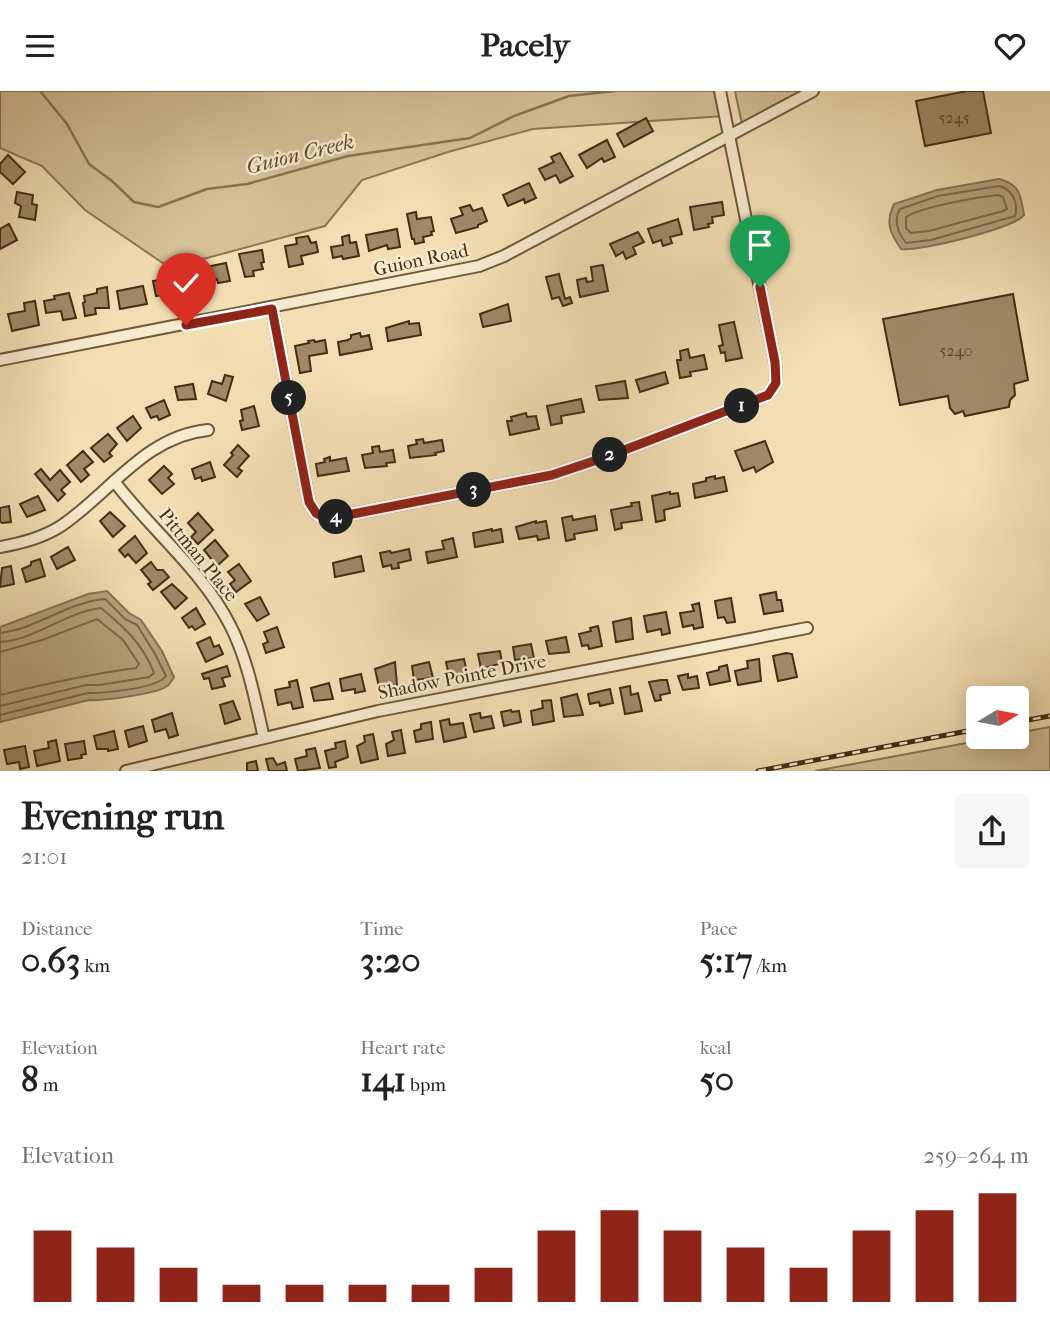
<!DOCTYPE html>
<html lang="en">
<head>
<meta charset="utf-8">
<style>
  :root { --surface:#fff; --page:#f6f6f6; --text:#222; --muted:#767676; --accent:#8f2418 }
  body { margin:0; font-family:"IM FELL French Canon",serif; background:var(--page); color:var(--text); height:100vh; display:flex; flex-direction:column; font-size:26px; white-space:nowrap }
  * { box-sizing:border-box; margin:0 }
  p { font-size:23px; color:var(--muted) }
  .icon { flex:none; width:38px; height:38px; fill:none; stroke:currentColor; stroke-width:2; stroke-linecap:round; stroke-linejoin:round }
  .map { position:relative; height:680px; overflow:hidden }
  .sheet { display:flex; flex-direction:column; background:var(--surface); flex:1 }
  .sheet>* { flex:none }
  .needle { width:46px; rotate:80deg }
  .controls { position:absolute; left:966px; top:595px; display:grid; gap:14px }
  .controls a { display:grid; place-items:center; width:63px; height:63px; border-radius:7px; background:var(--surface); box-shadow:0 4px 18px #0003; font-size:35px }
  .pin { position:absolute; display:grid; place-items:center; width:60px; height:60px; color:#fff; margin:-72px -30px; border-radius:50% 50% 50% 0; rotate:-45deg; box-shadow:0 0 7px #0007 }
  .pin .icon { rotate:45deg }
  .km { position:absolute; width:35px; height:35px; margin:-18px; border-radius:50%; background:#222; color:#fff; font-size:19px; line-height:35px; text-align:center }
  .round { display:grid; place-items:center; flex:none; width:74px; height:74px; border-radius:7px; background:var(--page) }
  .summary { display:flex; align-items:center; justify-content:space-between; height:119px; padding:0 21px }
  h1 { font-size:38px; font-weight:700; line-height:52px }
  .stats { display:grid; grid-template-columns:repeat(3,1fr); gap:10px; height:119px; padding:7px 21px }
  .stats div { display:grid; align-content:center }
  .stats b { font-size:35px; font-weight:700 }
  .stats small { font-size:19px; font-weight:400 }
  .stats p { font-size:19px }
  .chart { height:196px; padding:14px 21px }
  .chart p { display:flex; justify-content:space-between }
  .chart svg { width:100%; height:126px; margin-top:7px; stroke:var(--accent); stroke-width:6 }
  header { display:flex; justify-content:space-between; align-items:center; height:91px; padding:0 21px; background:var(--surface); font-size:32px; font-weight:700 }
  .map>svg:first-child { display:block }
</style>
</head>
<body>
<header><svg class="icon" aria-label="menu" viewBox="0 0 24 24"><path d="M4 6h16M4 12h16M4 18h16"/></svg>Pacely<svg class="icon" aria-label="heart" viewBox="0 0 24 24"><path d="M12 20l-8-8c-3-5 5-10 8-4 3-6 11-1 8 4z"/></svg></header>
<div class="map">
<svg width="1050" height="680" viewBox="0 0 1050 680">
  <rect width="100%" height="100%" fill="#f2deb2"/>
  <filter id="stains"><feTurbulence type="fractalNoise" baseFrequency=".00286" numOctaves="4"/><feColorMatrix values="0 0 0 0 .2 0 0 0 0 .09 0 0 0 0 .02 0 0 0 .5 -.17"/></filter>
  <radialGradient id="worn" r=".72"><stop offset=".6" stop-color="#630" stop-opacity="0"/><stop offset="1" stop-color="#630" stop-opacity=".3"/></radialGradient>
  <path fill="#d5c097" stroke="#8d7656" stroke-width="2" d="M0 0H720L724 25 533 38 448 61 362 89 325 135 170 177 85 119 42 75 0 57Z
    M735 0H813L743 38Z
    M1050 636V680H815L999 646H1017V642Z"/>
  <path fill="#b7a27d" stroke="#897353" stroke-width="2" d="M999 88C1020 93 1021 105 1024 124 1015 137 918 161 901 158 890 142 885 132 894 113L937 99Z
    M107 500 129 522 141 529 162 560 174 586C174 587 168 595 167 595 157 603 103 610 89 609L0 631V536L88 503Z"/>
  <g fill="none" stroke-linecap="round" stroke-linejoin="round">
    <path stroke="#7e6849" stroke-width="2" d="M999 95C1012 98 1019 112 1015 125L931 149 906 152C898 142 893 129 900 118L938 105Z
      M998 104 1003 106 1007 118 1003 120 929 140 911 142 906 137V126C921 116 978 106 998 104Z
      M0 542C36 538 68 511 105 508L125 528 137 534 155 563 166 585C156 598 104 602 88 602L0 624
      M0 551C35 549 66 521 101 517 124 536 143 553 154 582L149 586 100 594H86L0 615
      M0 561 42 549 97 528 123 549 139 573 136 577C90 583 45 593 0 604"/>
    <path stroke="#897353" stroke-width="2.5" d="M40 0 67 33 89 73 112 90 134 111 158 116 207 98 247 93 348 65 470 47 514 25 569 5 615 0"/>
  </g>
  <path fill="#9f8967" stroke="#452d15" stroke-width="2" d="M967 0H983L991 42 925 55 916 10Z
    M646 27 653 40 624 56 617 43Z
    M607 49 615 66 604 71 602 67 587 77 579 64Z
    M560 62 573 85 560 92 556 84 545 89 539 78 554 71 551 66Z
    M8 64 25 81 13 93 0 81V73Z
    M529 92 536 107 525 112 524 108 508 115 503 104Z
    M17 101 33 104 32 113 37 114 35 129 19 126 21 115 15 112Z
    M722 111 724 124 712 126 713 132 708 133 709 136 694 139 690 116Z
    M470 114 473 120 482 117 487 130 478 134V136L456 142 451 128 463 124 460 117Z
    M416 121 417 128 431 126 434 140 431 141 432 144 423 146 424 151 415 153 414 148H412L407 123Z
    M678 128 682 143 670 146 672 152 663 155 661 149 653 152 648 138Z
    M9 133 17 149 0 158V138Z
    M397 138 400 156 388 158 387 154 369 160 366 144Z
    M638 141 644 151 633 156 636 163 626 168 623 161 616 165 610 153Z
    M349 144 350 152 356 151 359 165 343 168 342 165 333 167 331 156 343 154 342 146Z
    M308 145 311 152 316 151 318 161 301 165 303 173 289 176 285 155 297 153 296 147Z
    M262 159 264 171 261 172 263 178 253 180 254 185 245 186 239 163Z
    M226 172 230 190 218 192 217 188 199 193 196 178Z
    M603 174 608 200 580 206 577 189 586 187 587 191 593 190 591 176Z
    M559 183 565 208 570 206 572 212 563 215 559 206 552 208 546 186Z
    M175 186 179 207 170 209 167 203 156 205 153 190Z
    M143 195 147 213 120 218 117 200Z
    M107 196 109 217H95L96 223 85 225 83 212 85 211 84 205 97 202V198Z
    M69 202 76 227 63 229 61 220 46 222 44 210 55 208 54 205Z
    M1013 203 1028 289 1014 293 1015 304 1010 309 1009 316 965 325 963 320 955 323 950 317 948 305 900 314 883 228Z
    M35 210 39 234 12 240 8 223 25 220 24 212Z
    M508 213 511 230 483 236 480 223Z
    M409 230V233L419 232 421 244 388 250 386 237Z
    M734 231 742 267 726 270 725 261 721 262 719 255 723 254 719 234Z
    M360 242 361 246 369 244 372 258 340 264 338 251 348 249 351 247V244Z
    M314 249 315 251 325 249 327 262 309 265 311 280 300 282 295 255 309 252 308 250Z
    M688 258 690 267 704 264 707 278 690 281 691 285 680 287 677 269H681L680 260Z
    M665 281 668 292 640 301 636 289Z
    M225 284 233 286 226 310 208 303 212 290 222 293Z
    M625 290 628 307 599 309 596 295Z
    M193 293 196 308 178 309 175 296Z
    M581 308 584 321 561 325 562 332 551 334 547 315Z
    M164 309 170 324 159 329 157 325 151 327 146 317Z
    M254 315 259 335 242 339 240 330 243 329 241 319Z
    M526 322 527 326 536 325 539 338 510 344 507 330H512L511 326Z
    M133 325 141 337 127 350 117 337Z
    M108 343 117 353 109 362 112 365 104 371 91 357Z
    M423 348 424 352 442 349 444 360 435 362 436 364 410 367 408 355 417 353 416 349Z
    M765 350 773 371 756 381 754 376 743 380 735 360Z
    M238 354 249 365 238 377 242 380 237 386 224 374 233 364 231 362Z
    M379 355 380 361 393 359 395 371 386 372 387 375 365 377 362 364 373 362 372 356Z
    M83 360 93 371 84 378 89 384 81 391 67 374Z
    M330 366V370L346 367 349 380 318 385 316 373 325 371 324 368Z
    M210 371 215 386 202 390 201 386 195 388 192 378Z
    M164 375 172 383 168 387 174 393 162 403 149 389Z
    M41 378 50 389 60 379 70 391 61 399 65 403 58 410 35 383Z
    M715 385V388L724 386 727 400 695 407 693 393 706 390V387Z
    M670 401V403L678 402 680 415 664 419 665 429 656 431 652 405Z
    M38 405 45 419 27 426 20 413Z
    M639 411 642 429 621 432 622 437 615 439 611 419 632 415 631 412Z
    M9 415 11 431 2 432 0 430V417Z
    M110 421 125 435 113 446 100 430Z
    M198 422 213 439 198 453 191 446 196 441 188 432Z
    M572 425 573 429 595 425 597 439 574 443 575 448 566 450 562 427Z
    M536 430V432L546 430 549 447 538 449 537 445 519 448 516 436Z
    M492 438V440L501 438 503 451 475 456 473 442Z
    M135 445 147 462 136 472 128 463 125 466 119 459Z
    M453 447 457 466 428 472 426 461 444 458 442 450Z
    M215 449 228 465 217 475 204 459Z
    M68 456 75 469 57 478 51 466Z
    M409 458 411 469 398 472 399 477 392 478 391 474 383 476 380 462 390 460 391 462Z
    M361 465 364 480 335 486 333 472Z
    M40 468 45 485 26 491 22 478 31 474V471Z
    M151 471 157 479H163L169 486 153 499 148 493 151 491 141 479Z
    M239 473 251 490 236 501 230 493 235 489 228 481Z
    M11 475 14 493 0 496 2 477Z
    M172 493 187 507 175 518 161 501Z
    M776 501 777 509H781L783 520 764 523 760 504Z
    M260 506 269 523 257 530 245 513Z
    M731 507 735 531 727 532 724 526 718 527 715 510Z
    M699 512 703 536 694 538 693 534 683 536 680 522 694 520 692 514Z
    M196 517 205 533 195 539 192 535 189 537 182 527Z
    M666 521 670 542 662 544 661 538 647 541 644 525Z
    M631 527 633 548 616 551 613 531Z
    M598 535 602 555 589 558 588 554 582 555 579 543 591 540 590 537Z
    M277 536 284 556 266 562 263 553 268 551 264 541Z
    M210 546 214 556 219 554 223 563 206 571 197 552Z
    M566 546 569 561 549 563 546 550Z
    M531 553 534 567 515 569 513 556Z
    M500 560 502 572 481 578 478 563Z
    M786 562 792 563 797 586 778 590 773 565Z
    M464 568 467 582 449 585 446 571Z
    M759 568 761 590 738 594 735 580 748 577 747 570Z
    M395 571 397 594 379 596 375 578Z
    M429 571 433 587 414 589 412 575Z
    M727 574 730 590 710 594 707 582 719 579V576Z
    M227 575 230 585 222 587 225 595 212 598 209 587 204 588 202 583Z
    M361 583 365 600 355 602V598L342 600 340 588Z
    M688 583V587L697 585 699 597 683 599 678 585Z
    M297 589 303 616 293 618 291 611 278 614 275 599 290 596 289 591Z
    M661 589H667L670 602 660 604 661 609 655 610 649 591Z
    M329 592 333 608 314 610 311 597Z
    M630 595 631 604 638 602 642 620 625 623 620 597Z
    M610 598 613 612 600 615 599 611 590 613 588 603Z
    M577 603 583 624 564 626 561 607Z
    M551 609 554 630 533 634 531 620 543 617 542 610Z
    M233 610 240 628 225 633 220 614Z
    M511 619 512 621 519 620 521 631 504 635 501 621Z
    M172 622 178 644 169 647 166 638 155 641 152 629Z
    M480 622 481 627 491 625 494 637 474 641 470 624Z
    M449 628 450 634 463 632 466 646 444 651 440 630Z
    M431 631 433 648 416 651 414 640 421 638V633Z
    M143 635 147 650 129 656 125 640Z
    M401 639 405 662 388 665 386 653 394 649 392 641Z
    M114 640 118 658 108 660V658H97L94 645Z
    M373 643 378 668 361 672 357 655 365 651 364 645Z
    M56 649 60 670 37 675 34 660 49 657 48 651Z
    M84 650 86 663 81 664 82 667 68 669 65 653Z
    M345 650 348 666 335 671 336 676 329 677 325 660 336 657 335 652Z
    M25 655 29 676 20 678 19 671 7 673 4 659Z
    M315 657 320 677 298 680 295 668 307 665 306 659Z
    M273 667 277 674 285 671 287 680H269L266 668Z
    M256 670 258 680H247V672Z"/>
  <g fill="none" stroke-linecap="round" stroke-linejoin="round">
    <g stroke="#70593c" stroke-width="14">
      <path id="minor" d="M272 218 309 411 316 422 327 428 552 384 606 366 768 304 776 292 775 271 720 0
        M0 269 479 175 504 165 813 0
        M114 390C151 439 202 479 230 534 248 569 255 609 264 647
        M0 456C22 452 42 447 61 435 110 402 145 345 208 339
        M126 680 378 620 807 537"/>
    </g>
    <use href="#minor" stroke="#f7eacd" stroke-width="10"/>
    <g stroke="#452d15" stroke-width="5">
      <path id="rail" d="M1017 631 1050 625
        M758 680 978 638"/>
    </g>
    <use href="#rail" stroke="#f7eacd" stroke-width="2.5" stroke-dasharray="8" stroke-linecap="butt"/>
  </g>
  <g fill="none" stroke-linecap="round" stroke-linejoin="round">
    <g stroke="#fff" stroke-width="14">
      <path id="route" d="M186 234 272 218 309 411 316 422 327 428 552 384 606 366 768 304 776 292 775 271 760 196"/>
    </g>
    <use href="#route" stroke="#8f2418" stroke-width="9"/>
  </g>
  <g text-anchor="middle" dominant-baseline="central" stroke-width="5" stroke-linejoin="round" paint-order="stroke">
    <g font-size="16" fill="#5c442a">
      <text x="954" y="26">5245</text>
      <text x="956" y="259">5240</text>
    </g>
    <g font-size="19" fill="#452d15" stroke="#f7eacd">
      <text transform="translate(421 169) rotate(-12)">Guion Road</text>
      <text transform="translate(198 464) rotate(51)">Pittman Place</text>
      <text transform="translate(462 586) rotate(-11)">Shadow Pointe Drive</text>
    </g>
    <g font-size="21" font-style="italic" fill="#624a2f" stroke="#f7eacd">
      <text transform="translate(300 63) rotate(-14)">Guion Creek</text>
    </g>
  </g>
  <rect width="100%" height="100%" filter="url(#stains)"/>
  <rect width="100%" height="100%" fill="url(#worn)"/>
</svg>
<div class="controls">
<a><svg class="needle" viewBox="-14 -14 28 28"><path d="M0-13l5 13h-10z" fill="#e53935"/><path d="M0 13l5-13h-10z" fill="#767676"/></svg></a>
</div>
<div class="pin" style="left:760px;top:196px;background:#1e9e55"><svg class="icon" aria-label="arrive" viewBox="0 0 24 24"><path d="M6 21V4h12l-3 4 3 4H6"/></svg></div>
<div class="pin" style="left:186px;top:234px;background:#d93025"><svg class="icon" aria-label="check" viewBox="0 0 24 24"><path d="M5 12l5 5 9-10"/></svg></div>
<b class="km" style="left:742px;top:315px">1</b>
<b class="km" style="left:610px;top:364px">2</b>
<b class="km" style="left:474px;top:399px">3</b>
<b class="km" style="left:336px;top:426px">4</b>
<b class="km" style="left:289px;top:307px">5</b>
</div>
<section class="sheet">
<div class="summary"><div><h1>Evening run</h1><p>21:01</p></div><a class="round"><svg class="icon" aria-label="share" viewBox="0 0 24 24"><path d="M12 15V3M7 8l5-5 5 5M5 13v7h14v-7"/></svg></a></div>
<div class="stats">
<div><p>Distance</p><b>0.63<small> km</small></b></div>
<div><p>Time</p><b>3:20</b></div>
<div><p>Pace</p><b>5:17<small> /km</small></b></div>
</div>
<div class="stats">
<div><p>Elevation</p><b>8<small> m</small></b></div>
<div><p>Heart rate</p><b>141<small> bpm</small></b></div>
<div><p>kcal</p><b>50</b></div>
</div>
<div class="chart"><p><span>Elevation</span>259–264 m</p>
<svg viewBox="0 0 160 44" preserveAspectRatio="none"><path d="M5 44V19M15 44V25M25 44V32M35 44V38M45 44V38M55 44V38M65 44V38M75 44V32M85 44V19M95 44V12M105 44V19M115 44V25M125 44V32M135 44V19M145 44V12M155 44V6"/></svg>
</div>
</section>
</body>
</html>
